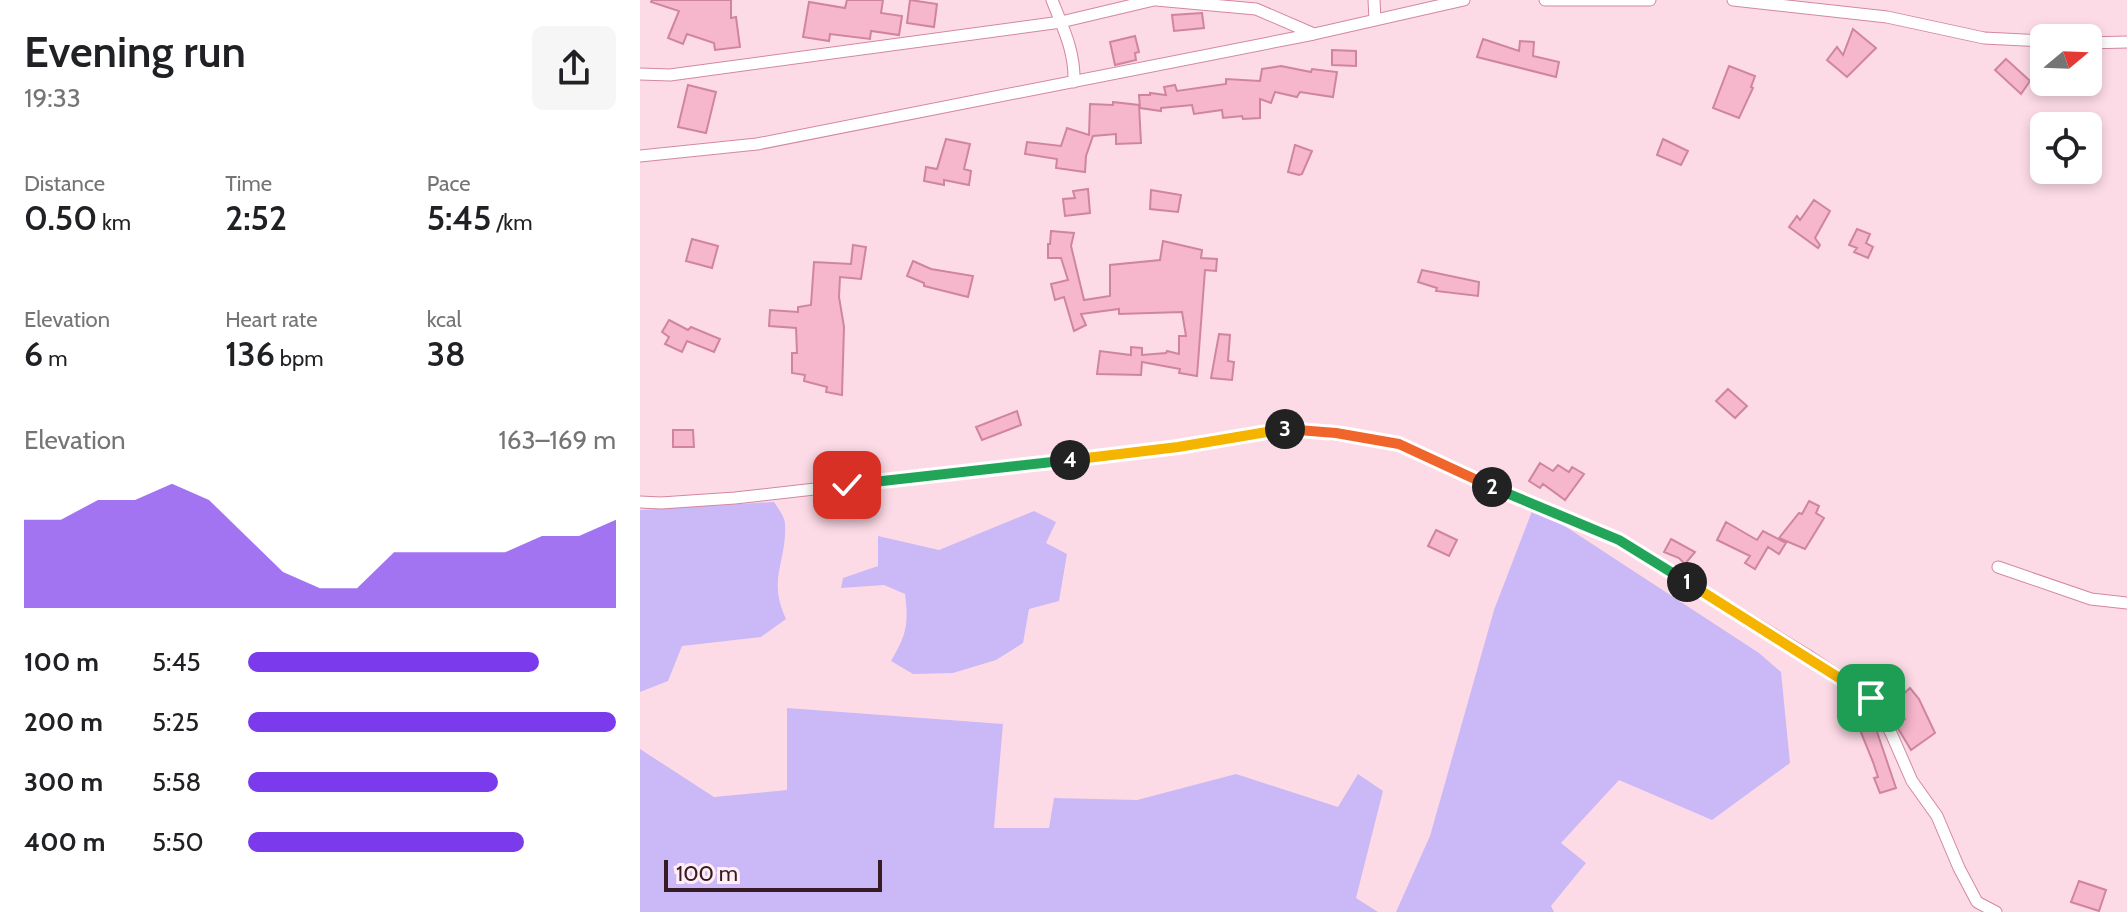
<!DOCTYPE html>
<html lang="en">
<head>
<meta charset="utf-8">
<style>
  :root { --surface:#fff; --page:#f6f6f6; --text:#202124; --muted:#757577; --accent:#7c3aed }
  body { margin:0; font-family:Cabin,sans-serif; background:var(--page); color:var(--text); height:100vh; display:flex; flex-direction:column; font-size:30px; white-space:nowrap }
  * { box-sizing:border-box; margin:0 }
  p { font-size:26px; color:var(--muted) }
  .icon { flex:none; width:44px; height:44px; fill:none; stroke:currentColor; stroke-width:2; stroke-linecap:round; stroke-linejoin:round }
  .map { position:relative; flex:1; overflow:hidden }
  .sheet { display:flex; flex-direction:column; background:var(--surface); width:640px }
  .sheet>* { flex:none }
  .needle { width:52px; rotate:71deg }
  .fabs { position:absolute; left:1390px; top:24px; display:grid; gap:16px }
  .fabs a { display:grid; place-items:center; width:72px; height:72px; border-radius:12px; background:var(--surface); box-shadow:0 4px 12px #0003; font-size:40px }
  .scale { position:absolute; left:24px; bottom:20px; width:218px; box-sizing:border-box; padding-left:8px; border:4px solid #381a25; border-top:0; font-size:22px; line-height:28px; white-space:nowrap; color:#381a25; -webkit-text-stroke:6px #ffeef3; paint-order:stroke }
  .pin { position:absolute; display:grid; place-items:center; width:68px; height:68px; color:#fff; margin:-34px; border-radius:16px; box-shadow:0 4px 12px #0006 }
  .km { position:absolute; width:40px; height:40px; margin:-20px; border-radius:50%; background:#222; color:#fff; font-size:22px; line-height:40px; text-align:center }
  .round { display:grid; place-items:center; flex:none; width:84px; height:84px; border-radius:12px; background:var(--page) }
  .summary { display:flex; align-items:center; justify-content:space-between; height:136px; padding:0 24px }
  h1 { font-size:44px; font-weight:600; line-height:60px }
  .metrics { display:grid; grid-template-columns:repeat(3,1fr); gap:12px; height:136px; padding:8px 24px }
  .metrics div { display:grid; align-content:center }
  .metrics b { font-size:34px; font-weight:600 }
  .metrics small { font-size:22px; font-weight:400 }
  .metrics p { font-size:22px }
  .chart { height:224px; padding:16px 24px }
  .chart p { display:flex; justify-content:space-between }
  .chart svg { width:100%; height:144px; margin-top:8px; fill:var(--accent); opacity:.7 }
  ul { padding:0 24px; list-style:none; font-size:26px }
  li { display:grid; grid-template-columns:128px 96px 1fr; align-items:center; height:60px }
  li i { height:20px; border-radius:10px; background:var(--accent) }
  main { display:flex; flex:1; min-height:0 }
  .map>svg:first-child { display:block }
</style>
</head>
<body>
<main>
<section class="sheet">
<div class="summary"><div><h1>Evening run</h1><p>19:33</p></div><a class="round"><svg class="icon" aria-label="share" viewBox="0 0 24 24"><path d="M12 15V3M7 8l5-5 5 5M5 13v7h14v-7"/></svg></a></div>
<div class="metrics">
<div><p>Distance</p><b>0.50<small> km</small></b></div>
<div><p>Time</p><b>2:52</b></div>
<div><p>Pace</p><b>5:45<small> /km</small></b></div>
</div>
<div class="metrics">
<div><p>Elevation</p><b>6<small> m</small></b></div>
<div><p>Heart rate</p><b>136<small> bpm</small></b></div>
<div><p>kcal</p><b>38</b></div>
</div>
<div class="chart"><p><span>Elevation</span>163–169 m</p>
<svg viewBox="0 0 160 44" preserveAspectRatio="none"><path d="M0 44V17L10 17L20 11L30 11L40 6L50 11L60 22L70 33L80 38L90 38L100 27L110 27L120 27L130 27L140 22L150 22L160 17V44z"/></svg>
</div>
<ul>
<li><b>100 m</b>5:45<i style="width:79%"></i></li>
<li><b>200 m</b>5:25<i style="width:100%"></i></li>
<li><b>300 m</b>5:58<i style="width:68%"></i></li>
<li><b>400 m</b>5:50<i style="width:75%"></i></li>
</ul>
</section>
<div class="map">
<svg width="1487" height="912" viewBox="0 0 1487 912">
  <rect width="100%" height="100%" fill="#fddbe6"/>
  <path fill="#cab9f6" d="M134 502C138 508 145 517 145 524 147 563 127 578 146 619L121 637 42 646 28 681 0 692V510Z
    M894 506 1119 653 1141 672 1150 763 1072 820 979 780 921 843 946 863 911 906 914 912H756L790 836 854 610Z
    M394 511 416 522 406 543 427 554 419 601 389 609 383 643 356 660 313 673 273 674 251 661C266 635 269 625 265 594L244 585 201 588 203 578 238 566V536L299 550Z
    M147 708 363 724 354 828H409L414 798 497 800 596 774 698 807 718 774 743 791 716 898 738 912H0V749L74 797 147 790Z"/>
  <path fill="#f6b6cb" stroke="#d0859f" stroke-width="2" d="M12 0H91V18L96 17 100 47 75 50 74 43 47 34 43 44 28 38 39 11 11 2Z
    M207 0H243L241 13 262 16 259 35 231 31 230 39 190 34 189 41 163 37 169 2 205 8Z
    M270 0 297 4 294 27 267 23Z
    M562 13 564 28 534 31 532 15Z
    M1213 29 1236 48 1207 77 1187 60 1197 47 1203 55Z
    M495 36 499 52 495 53 496 60 475 65 470 42Z
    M843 39 879 51 880 41 894 42 893 56 919 62 916 77 837 57Z
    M692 50 716 51V66L692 65Z
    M1366 59 1390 81 1381 94 1355 70Z
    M641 66 671 72 672 69 697 72 693 97 660 92 657 97 635 92 631 103 620 99V118L603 119 602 116 583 118 582 110 554 114 552 105 521 108V111L500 108 499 95H510V93L526 95 524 87 535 85 537 91 586 84V79L620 81 622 69Z
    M1089 66 1115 76 1111 87 1113 88 1099 118 1073 108Z
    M48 85 76 92 66 133 38 127Z
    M473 102 499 105 501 143 476 144V134L453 136 446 156 445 172 416 168 417 159 385 154 387 142 421 146 427 128 449 135 450 104 473 105Z
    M306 139 330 144 324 169 331 171 329 185 304 180V185L284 181 286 167 297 169Z
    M1023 139 1048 151 1041 165 1017 155Z
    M655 145 672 151 662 174 659 175 648 172Z
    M448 189 450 213 425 216 423 199 435 198 433 191Z
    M511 190 541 195 538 212 510 209Z
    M1174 200 1190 211 1175 238 1180 245 1178 248 1149 227 1157 216 1160 220Z
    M1217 229 1230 234 1226 243 1233 247 1228 258 1214 252 1217 248 1209 245Z
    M411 231 434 233 431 246 444 300 470 296V265L520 260 523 241 562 250 561 258 577 259 576 271 565 270 557 376 539 373 540 369 502 362 501 375 457 374 460 351 491 355V347L502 348V355L526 353 527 351 539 354V336H546L542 312 479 314V309L441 314 446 325 434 331 424 297 415 300 411 284 428 280 421 258H408V244H410Z
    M52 239 78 246 72 268 46 261Z
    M213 245 226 247 221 279 200 277 199 297 204 327 202 395 186 392 187 387 164 381 165 375 152 373V353H157L156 328 129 326 130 310 158 312V307L171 305 174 262 211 264Z
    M273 261 291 269 333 276 328 297 284 286V283L267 276Z
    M782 270 839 282 838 296 796 291 797 288 778 282Z
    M29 320 48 330 51 327 80 339 74 352 47 341 42 352 25 344 29 337 22 332Z
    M579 334 590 335 588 361 594 362 592 380 571 378Z
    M1088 389 1107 406 1095 418 1076 401Z
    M377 411 381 425 342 440 336 427Z
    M33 430H53L54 447H33Z
    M900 463 913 471 918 465 929 472 932 467 944 474 925 500 903 484 900 488 889 481Z
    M1169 501 1179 506 1176 513 1184 518 1165 549 1139 538 1159 513 1162 514Z
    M1086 522 1117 540 1123 531 1146 543 1139 554 1128 547 1115 569 1105 563 1110 556 1077 540Z
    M796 530 817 540 809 556 788 546Z
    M1031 539 1055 552 1045 564 1039 558 1024 552Z
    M1270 688 1279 699 1295 733 1271 750 1256 725 1265 719 1252 704Z
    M1234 723 1256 788 1240 793 1234 778 1238 777 1233 762 1220 730Z
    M1439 881 1466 890 1459 911 1431 902Z"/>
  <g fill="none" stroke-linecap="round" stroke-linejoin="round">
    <g stroke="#d387a2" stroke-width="13">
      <path id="minor" d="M412 0C423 28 435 51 434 82
        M516 0 616 9 674 34
        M734 0 735 20
        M905 0H1010
        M1093 0 1247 17 1344 38 1404 41
        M1448 43 1487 42
        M0 74 30 75 421 22 514 0
        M0 156 117 144 674 34 824 0
        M0 502 21 503 95 498 430 460 538 447 652 428 759 444 894 506 979 540 1167 655 1231 698 1251 733 1272 781 1297 816 1319 868 1337 902 1356 912
        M1358 567 1451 599 1487 603"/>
    </g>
    <use href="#minor" stroke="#fff" stroke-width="11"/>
  </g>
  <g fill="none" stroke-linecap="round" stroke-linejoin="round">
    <g stroke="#fff" stroke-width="16">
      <path id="split-1" d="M1047 582 1231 698"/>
    </g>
    <g stroke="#fff" stroke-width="16">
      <path id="split-2" d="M852 487 979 540 1047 582"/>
    </g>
    <g stroke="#fff" stroke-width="16">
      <path id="split-3" d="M645 429 696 433 759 444 852 487"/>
    </g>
    <g stroke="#fff" stroke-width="16">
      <path id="split-4" d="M430 460 538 447 645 429"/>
    </g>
    <g stroke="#fff" stroke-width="16">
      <path id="split-5" d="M207 485 430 460"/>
    </g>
    <use href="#split-1" stroke="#f5b400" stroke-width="10"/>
    <use href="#split-2" stroke="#22a559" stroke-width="10"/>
    <use href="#split-3" stroke="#f0652b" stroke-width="10"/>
    <use href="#split-4" stroke="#f5b400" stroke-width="10"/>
    <use href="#split-5" stroke="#22a559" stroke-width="10"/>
  </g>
</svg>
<div class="fabs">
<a><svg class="needle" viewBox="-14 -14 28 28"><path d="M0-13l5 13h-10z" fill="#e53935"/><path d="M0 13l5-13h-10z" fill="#757577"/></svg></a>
<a><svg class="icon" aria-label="locate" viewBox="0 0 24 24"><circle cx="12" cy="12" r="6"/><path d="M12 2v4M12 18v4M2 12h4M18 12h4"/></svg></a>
</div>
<div class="scale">100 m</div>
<div class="pin" style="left:1231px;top:698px;background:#1e9e55"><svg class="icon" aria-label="arrive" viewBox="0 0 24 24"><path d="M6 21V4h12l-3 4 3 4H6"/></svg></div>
<div class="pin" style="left:207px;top:485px;background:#d93025"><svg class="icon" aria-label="check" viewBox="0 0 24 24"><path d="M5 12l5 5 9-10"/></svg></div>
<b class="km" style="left:1047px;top:582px">1</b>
<b class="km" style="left:852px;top:487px">2</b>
<b class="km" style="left:645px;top:429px">3</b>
<b class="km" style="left:430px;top:460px">4</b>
</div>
</main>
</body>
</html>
